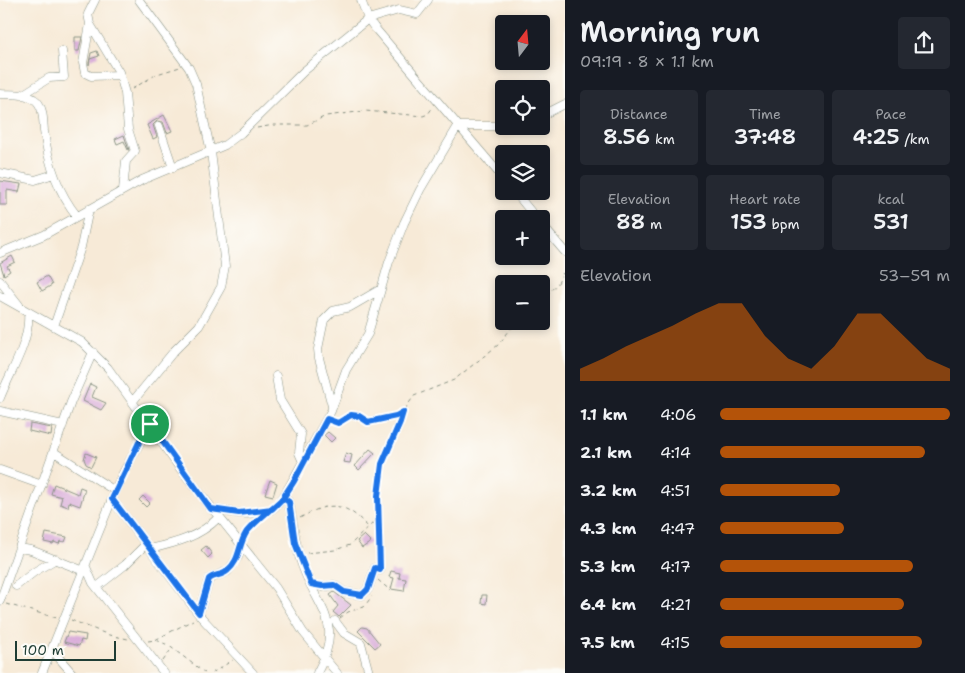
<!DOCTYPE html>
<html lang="en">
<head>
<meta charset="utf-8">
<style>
  :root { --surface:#171b24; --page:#242831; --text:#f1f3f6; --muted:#9ea1a6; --accent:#b45309 }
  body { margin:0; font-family:"Shantell Sans",sans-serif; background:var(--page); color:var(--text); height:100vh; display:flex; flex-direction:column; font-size:19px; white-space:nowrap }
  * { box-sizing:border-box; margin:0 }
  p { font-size:16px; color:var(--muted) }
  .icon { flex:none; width:28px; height:28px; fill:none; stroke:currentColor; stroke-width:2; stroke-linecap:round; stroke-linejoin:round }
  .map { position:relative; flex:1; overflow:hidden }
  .details { display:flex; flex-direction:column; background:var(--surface); width:400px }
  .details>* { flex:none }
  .needle { width:32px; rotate:16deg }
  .fabs { position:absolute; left:495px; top:15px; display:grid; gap:10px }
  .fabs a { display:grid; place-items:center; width:55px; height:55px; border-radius:5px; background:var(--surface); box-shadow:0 2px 8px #0003; font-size:25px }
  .scale { position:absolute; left:15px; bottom:12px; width:101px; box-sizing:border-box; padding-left:5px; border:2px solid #1f3d34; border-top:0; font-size:14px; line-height:18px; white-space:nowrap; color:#1f3d34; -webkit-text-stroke:4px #fdfcf7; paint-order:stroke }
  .pin { position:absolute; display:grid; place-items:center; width:42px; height:42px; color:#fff; margin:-21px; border:2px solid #fff; border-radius:50%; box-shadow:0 1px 5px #0007 }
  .round { display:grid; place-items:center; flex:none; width:52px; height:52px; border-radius:5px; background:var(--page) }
  .head { display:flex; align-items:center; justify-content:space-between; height:85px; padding:0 15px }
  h1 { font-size:28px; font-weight:600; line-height:38px }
  .figures { display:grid; grid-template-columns:repeat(3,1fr); gap:8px; height:85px; padding:5px 15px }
  .figures div { display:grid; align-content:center; border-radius:5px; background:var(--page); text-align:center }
  .figures b { font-size:21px; font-weight:600 }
  .figures small { font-size:14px; font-weight:400 }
  .figures p { font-size:14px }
  .chart { height:140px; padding:10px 15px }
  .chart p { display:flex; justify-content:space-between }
  .chart svg { width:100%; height:90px; margin-top:5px; fill:var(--accent); opacity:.7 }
  ul { padding:0 15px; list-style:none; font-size:16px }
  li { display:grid; grid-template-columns:80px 60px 1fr; align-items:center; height:38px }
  li i { height:12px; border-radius:6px; background:var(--accent) }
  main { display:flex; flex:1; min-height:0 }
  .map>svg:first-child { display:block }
</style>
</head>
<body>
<main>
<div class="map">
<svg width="565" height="673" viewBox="0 0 565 673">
  <rect width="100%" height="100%" fill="#fdfcf7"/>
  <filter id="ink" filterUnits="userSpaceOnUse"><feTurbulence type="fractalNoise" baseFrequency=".02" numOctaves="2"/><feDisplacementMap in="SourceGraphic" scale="10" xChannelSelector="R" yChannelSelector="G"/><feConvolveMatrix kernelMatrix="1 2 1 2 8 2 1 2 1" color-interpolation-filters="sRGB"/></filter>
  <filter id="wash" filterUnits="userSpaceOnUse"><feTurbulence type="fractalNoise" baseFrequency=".0096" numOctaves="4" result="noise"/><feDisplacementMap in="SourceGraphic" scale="20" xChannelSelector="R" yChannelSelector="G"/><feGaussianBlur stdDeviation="1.12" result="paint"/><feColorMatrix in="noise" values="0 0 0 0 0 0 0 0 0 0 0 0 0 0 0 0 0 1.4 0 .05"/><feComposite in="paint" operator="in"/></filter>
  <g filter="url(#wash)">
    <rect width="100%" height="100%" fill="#f7ead7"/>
    <g id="blocks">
      <path fill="#daafda" d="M75 37H82L79 51H75Z
        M97 51 99 56 90 59 89 65V63L91 53Z
        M164 115 172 131 167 133 163 122 157 121 153 125 157 137 153 139 147 125Z
        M124 135 129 150H128L124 141 117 144 115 139Z
        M0 181 21 184 19 192 7 190V205H0Z
        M12 256 15 262 7 266 10 271 4 275 0 263Z
        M47 276 52 285 42 291 37 282Z
        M90 384 96 387 92 397 106 403 101 410 83 401Z
        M30 424 52 428 51 436 29 431Z
        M328 432 335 438 331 442 324 435Z
        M370 449 375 453 359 470 355 466Z
        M86 453 96 457 91 467 86 464 84 459Z
        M346 453 352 455 350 463 343 462Z
        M270 480 277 483 273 496 265 494Z
        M54 484 78 494 80 487 85 489 80 506 69 502 68 507 60 504 62 497 51 494Z
        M143 496 150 503 146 507 139 500Z
        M46 533 67 537 65 542 60 541 59 544 54 542 53 544 44 542Z
        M364 535 371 542 362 548 357 541Z
        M206 546 212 554 208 558 201 550Z
        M391 571 400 573 399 578 406 579 404 591 391 589 394 578 389 577Z
        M334 592 351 605 339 617 333 612 338 606 330 595Z
        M482 595H487L486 604 481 603Z
        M362 627 367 628 380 644 375 648 358 631Z
        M68 632 86 635 85 641 81 640 79 646 64 642Z"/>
    </g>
  </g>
  <g filter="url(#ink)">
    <use href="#blocks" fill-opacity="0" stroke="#8b9486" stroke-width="1"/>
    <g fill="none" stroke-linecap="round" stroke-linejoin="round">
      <g stroke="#8b9486" stroke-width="9">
        <path id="street" d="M95 0 88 14 90 24 119 72 125 93 128 129 135 151 126 161 123 190
          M139 0 189 68 196 84 211 152
          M361 0 368 19 374 27 504 179
          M90 24 83 63 85 73 91 76 120 75
          M0 94C11 95 25 93 34 99 44 105 43 121 44 131 48 162 57 191 77 216
          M22 95 49 78 64 77 62 51
          M541 116 565 104
          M159 126 173 168
          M0 173 35 180 54 174
          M514 191 537 219
          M541 224 565 252
          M0 253 44 235 142 180 225 145 241 133 304 71 368 19 399 10 417 14 428 0
          M0 281 19 305
          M0 296 82 342 108 368 179 467 276 588 303 632 337 673
          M54 326 81 247 89 209
          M276 376 280 400 301 434 299 453 303 462
          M0 398C10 372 31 341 28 312
          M133 401 174 351 199 326 221 287 225 266 211 152
          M332 406 319 358 318 349 324 320 333 311 350 307 381 289
          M0 411 63 425
          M54 452 115 491
          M0 470 42 485
          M283 498 289 502 290 508C294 527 295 546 302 565 318 611 345 621 317 673
          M112 499 201 617 253 673
          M211 509C229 512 255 518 272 509 276 507 280 501 283 498L331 411 346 370 368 334 389 262 404 223 420 190 458 126H504
          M19 548 31 550 84 571
          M150 549C176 543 199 537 218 518
          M86 567 93 583 164 673
          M311 584 322 587 334 585 344 592 362 595 368 589 375 568 380 570
          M16 586 34 572 56 559
          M97 587 125 565 146 544
          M0 601 71 402 93 352
          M199 613 209 579 228 571 238 557 241 546
          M335 621 344 633 361 643 369 673
          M52 650 72 673
          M42 673 121 477 150 424"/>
      </g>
      <path stroke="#8b9486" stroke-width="1" stroke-dasharray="4 4" stroke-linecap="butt" d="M132 89 157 74 180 67
        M257 128 274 125H307L326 116 365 111 423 116 428 114 433 107
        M541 301 558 283 565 268
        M332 421 339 423 351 415 359 416 368 422 396 416 405 409 414 396 454 380 498 345 517 321
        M300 518C329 501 345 501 368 527
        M244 536 250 527 261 520
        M307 553 335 550 350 545 378 518
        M381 563C381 529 375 496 383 462 387 444 402 430 403 411
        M378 580 391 591
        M6 604 57 618
        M340 618 348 612 364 607 372 596
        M71 620 109 635 128 639
        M156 640 168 645 205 673
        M148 641 155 640 193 620
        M163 661 172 648
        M212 673 233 660"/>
      <use href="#street" stroke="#fff" stroke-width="8"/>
    </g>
  </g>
  <g fill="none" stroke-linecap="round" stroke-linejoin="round" filter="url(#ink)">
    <g stroke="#fff" stroke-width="10">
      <path id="route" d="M150 424 143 434 112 499 199 613 209 579C215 574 222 576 227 571 240 561 238 546 246 533 251 525 275 506 283 498L289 502 295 543 311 584 322 586 334 585 344 592 362 595 368 589 375 568 380 570 378 496 382 464 400 422 403 412 396 416 368 422 359 416 351 415 338 423 327 419 294 481 283 498 272 509 239 513 211 509 150 424"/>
    </g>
    <use href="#route" stroke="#1a73e8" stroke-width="6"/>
  </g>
</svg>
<div class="fabs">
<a><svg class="needle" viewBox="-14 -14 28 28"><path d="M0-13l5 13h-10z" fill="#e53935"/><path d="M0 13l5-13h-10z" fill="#9ea1a6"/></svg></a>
<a><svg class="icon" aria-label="locate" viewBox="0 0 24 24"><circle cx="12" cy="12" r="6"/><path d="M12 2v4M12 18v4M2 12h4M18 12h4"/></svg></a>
<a><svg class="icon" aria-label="layers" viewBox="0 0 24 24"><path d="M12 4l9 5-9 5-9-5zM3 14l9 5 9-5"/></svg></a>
<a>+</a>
<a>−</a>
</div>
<div class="scale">100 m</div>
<div class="pin" style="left:150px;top:424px;background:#1e9e55"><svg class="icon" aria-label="arrive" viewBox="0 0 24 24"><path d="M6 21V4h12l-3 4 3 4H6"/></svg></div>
</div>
<section class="details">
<div class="head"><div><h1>Morning run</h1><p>09:19 · 8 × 1.1 km</p></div><a class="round"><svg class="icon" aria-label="share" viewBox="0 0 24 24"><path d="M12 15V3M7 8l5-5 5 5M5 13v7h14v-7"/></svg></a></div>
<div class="figures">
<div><p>Distance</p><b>8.56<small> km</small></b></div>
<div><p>Time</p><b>37:48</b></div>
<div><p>Pace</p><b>4:25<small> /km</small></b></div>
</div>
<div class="figures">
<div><p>Elevation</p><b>88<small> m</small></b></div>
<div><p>Heart rate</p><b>153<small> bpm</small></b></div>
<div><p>kcal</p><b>531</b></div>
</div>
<div class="chart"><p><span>Elevation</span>53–59 m</p>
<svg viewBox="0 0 160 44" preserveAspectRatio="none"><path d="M0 44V38L10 33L20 27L30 22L40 17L50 11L60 6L70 6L80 22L90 33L100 38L110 27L120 11L130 11L140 22L150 33L160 38V44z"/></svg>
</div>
<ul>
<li><b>1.1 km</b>4:06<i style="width:100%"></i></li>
<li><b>2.1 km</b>4:14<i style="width:89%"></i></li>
<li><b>3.2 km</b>4:51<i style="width:52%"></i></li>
<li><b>4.3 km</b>4:47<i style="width:54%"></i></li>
<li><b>5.3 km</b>4:17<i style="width:84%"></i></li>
<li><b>6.4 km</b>4:21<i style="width:80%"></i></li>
<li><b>7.5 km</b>4:15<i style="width:88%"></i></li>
</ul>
</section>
</main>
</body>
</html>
